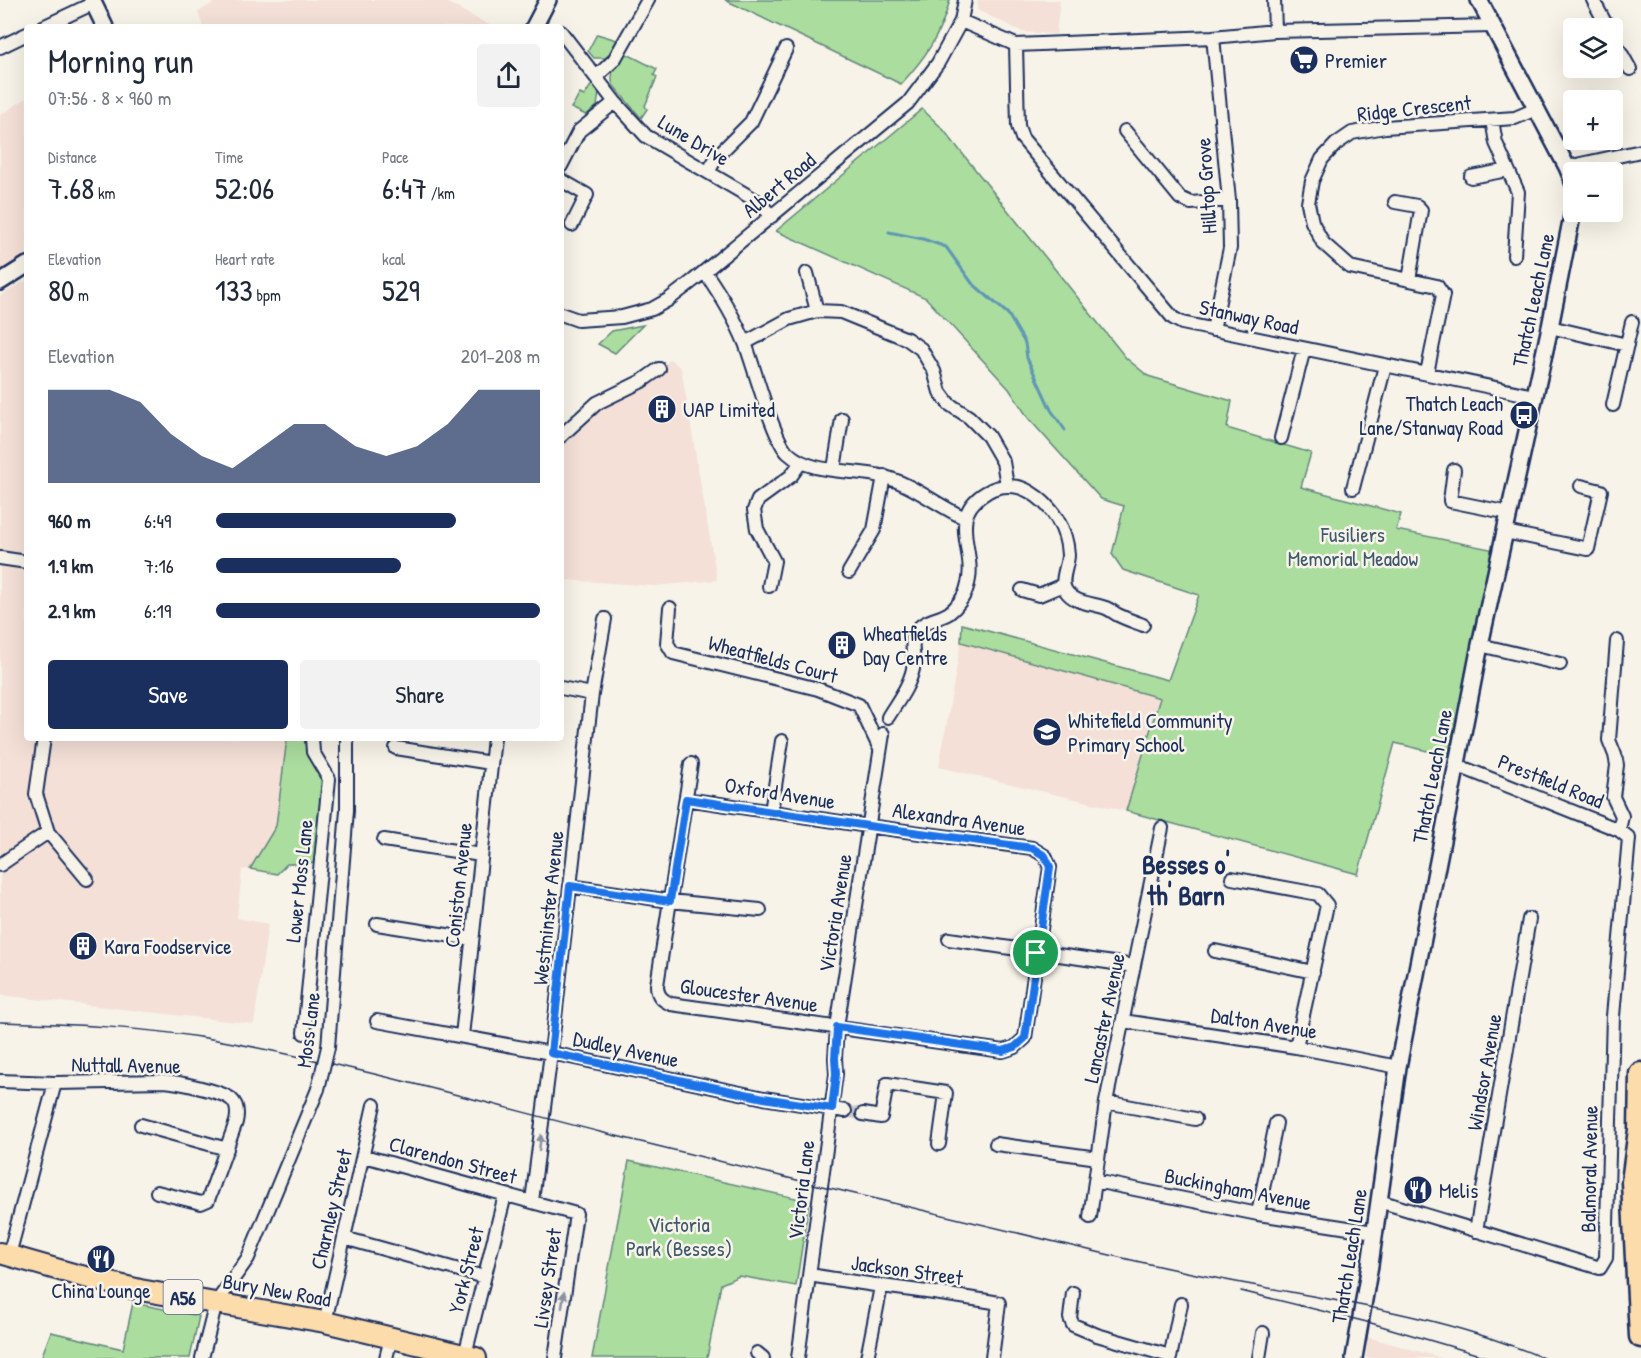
<!DOCTYPE html>
<html lang="en">
<head>
<meta charset="utf-8">
<style>
  :root { --surface:#fff; --page:#f2f2f3; --text:#1f2937; --muted:#747a83; --accent:#1b2f5e }
  body { margin:0; font-family:"Patrick Hand",sans-serif; background:var(--page); color:var(--text); height:100vh; display:flex; flex-direction:column; font-size:22px; white-space:nowrap }
  * { box-sizing:border-box; margin:0 }
  p { font-size:20px; color:var(--muted) }
  .icon { flex:none; width:33px; height:33px; fill:none; stroke:currentColor; stroke-width:2; stroke-linecap:round; stroke-linejoin:round }
  .map { position:relative; flex:1; overflow:hidden }
  .side { position:absolute; left:24px; top:24px; width:540px; height:717px; display:flex; flex-direction:column; background:var(--surface); border-radius:6px; box-shadow:0 6px 24px #0002 }
  .side>* { flex:none }
  .buttons { position:absolute; left:1563px; top:18px; display:grid; gap:12px }
  .buttons a { display:grid; place-items:center; width:60px; height:60px; border-radius:6px; background:var(--surface); box-shadow:0 6px 24px #0002; font-size:30px }
  .pin { position:absolute; display:grid; place-items:center; width:51px; height:51px; color:#fff; margin:-26px; border:3px solid #fff; border-radius:50%; box-shadow:0 2px 6px #0007 }
  .round { display:grid; place-items:center; flex:none; width:63px; height:63px; border-radius:6px; background:var(--page) }
  .head { display:flex; align-items:center; justify-content:space-between; height:102px; padding:0 24px }
  h1 { font-size:33px; font-weight:600; line-height:45px }
  .stats { display:grid; grid-template-columns:repeat(3,1fr); gap:9px; height:102px; padding:6px 24px }
  .stats div { display:grid; align-content:center }
  .stats b { font-size:30px; font-weight:600 }
  .stats small { font-size:16px; font-weight:400 }
  .stats p { font-size:16px }
  .chart { height:168px; padding:12px 24px }
  .chart p { display:flex; justify-content:space-between }
  .chart svg { width:100%; height:108px; margin-top:6px; fill:var(--accent); opacity:.7 }
  .button { display:flex; gap:12px; margin-top:auto; padding:12px 24px }
  .button a { flex:1; height:69px; border-radius:6px; background:var(--accent); color:#fff; font-size:24px; font-weight:600; line-height:69px; text-align:center }
  .button a+a { background:var(--page); color:var(--text) }
  ul { padding:0 24px; list-style:none; font-size:20px }
  li { display:grid; grid-template-columns:96px 72px 1fr; align-items:center; height:45px }
  li i { height:15px; border-radius:8px; background:var(--accent) }
  .map>svg:first-child { display:block }
</style>
</head>
<body>
<div class="map">
<svg width="1641" height="1358" viewBox="0 0 1641 1358">
  <rect width="100%" height="100%" fill="#f7f3e8"/>
  <filter id="ink" filterUnits="userSpaceOnUse"><feTurbulence type="fractalNoise" baseFrequency=".0167" numOctaves="2"/><feDisplacementMap in="SourceGraphic" scale="12" xChannelSelector="R" yChannelSelector="G"/><feConvolveMatrix kernelMatrix="1 2 1 2 8 2 1 2 1" color-interpolation-filters="sRGB"/></filter>
  <g filter="url(#ink)">
    <path fill="#f4e0d7" d="M218 0H442L493 27H203L198 12Z
      M978 0H1060L1056 34 1023 32 977 10Z
      M27 98V260L0 276V115Z
      M27 280V738H287L276 826 250 869 242 870 237 918 268 924 254 1024 0 995V296Z
      M670 359 681 368 717 580 655 586 566 580 561 578V446L609 399 656 376Z
      M961 642 1161 698 1126 811 939 767Z
      M1367 1337 1442 1358H1366Z"/>
    <path fill="#abdd9e" stroke="#63867e" stroke-width="1.5" d="M725 0H950C940 36 926 57 901 84Z
      M597 34 617 40 607 58H594L588 51Z
      M623 52 657 69 654 75 657 77 645 106 647 109 641 118 613 85C609 72 617 63 623 52Z
      M592 84 599 92 597 106 586 115 571 108 580 94 584 96Z
      M922 109 942 128 1126 358 1148 376 1232 401 1227 428 1311 453 1301 487 1401 514 1396 530 1495 550 1448 756 1395 743 1358 874 1126 811 1160 698 961 642 962 624 1168 680 1199 595 1123 570 1112 554 1124 506 1101 499 1029 419 1009 389 926 298 776 231Z
      M643 325 615 353 598 344 612 331Z
      M287 738H306L324 782 317 863 287 864 277 874 250 869 276 826Z
      M629 1161 809 1201 796 1286 739 1276 721 1284 707 1358H592Z
      M133 1303 199 1316 190 1358H41L51 1332 123 1349Z"/>
    <g fill="none" stroke-linecap="round" stroke-linejoin="round">
      <path stroke="#6097b4" stroke-width="3" d="M889 232 923 239 946 247 972 283 1008 314 1025 343 1027 358 1051 410 1065 430"/>
      <path stroke="#cbcccc" stroke-width="12" stroke-dasharray="12 6" stroke-linecap="butt" d="M845 1111 863 1114"/>
      <g stroke="#1b2f5e" stroke-width="16">
        <path id="minor" d="M1274 0 1275 31
          M1593 0 1608 28
          M961 21 1016 45 1213 37 1275 31 1493 26
          M43 27 94 3
          M561 32 615 102 646 136 757 201 772 216
          M1213 37 1229 200 1230 248 1213 330
          M1612 37 1630 69
          M1016 45 1018 126 1022 138 1173 318 1182 323 1534 396
          M0 47 27 34
          M596 77 614 60 648 0
          M1492 120 1496 143 1518 192 1514 256
          M1125 131 1180 198 1191 203 1229 200
          M561 166 579 131 615 102
          M1567 167 1641 151
          M708 172 718 155 751 122 786 49
          M1471 177 1508 170
          M561 180 587 195 572 225
          M1395 202 1417 206 1421 210 1409 280
          M705 272C720 294 735 318 745 343 754 366 773 439 788 453 813 476 854 468 885 477 914 485 938 506 965 518
          M807 273 817 311
          M561 314 578 320 622 317 652 309 668 300 694 280 908 103 938 63 961 21 965 0
          M1550 327 1627 345
          M745 343 789 319 817 311 841 312 907 339 921 349 934 371 940 392 949 404 969 417 988 436 1003 462 1007 485
          M1427 373 1443 295 1437 286 1350 267 1323 243 1312 222 1308 203 1312 181 1322 159 1336 144 1352 133 1385 127 1515 118 1536 109
          M1613 405 1632 322
          M561 436 597 403 642 381 659 369
          M1281 438 1304 349
          M834 469 842 419
          M1454 470 1450 501 1509 513
          M1353 488 1385 366
          M1505 532 1588 549 1601 491 1581 486
          M0 558 27 562
          M849 572 874 530 884 476
          M769 586 774 561 757 529 754 510 758 500 791 476 801 462
          M1022 590 1039 595 1063 585
          M670 608 667 643 673 653 818 689 859 705 880 749
          M1617 641 1609 740 1615 755 1617 765 1613 797 1622 816 1619 830
          M1480 645 1560 664
          M561 688 592 694
          M888 717C897 702 909 687 913 669 916 657 909 646 915 633 922 620 938 620 949 613 957 607 965 596 967 587 979 553 944 517 987 492 1000 484 1017 484 1030 492 1052 505 1067 529 1068 555 1068 566 1059 581 1066 591 1075 604 1093 603 1106 608 1111 610 1114 613 1118 615 1126 619 1135 622 1143 625
          M44 738 36 794 48 832 87 879
          M396 748 491 763
          M686 799 868 826 1032 848 1045 856 1050 867 1025 1038 1015 1047 1003 1051 671 1004C662 1000 657 996 657 985L691 764
          M771 812 782 741
          M384 840 481 855
          M0 865 48 832
          M1232 878 1318 894 1327 905 1296 1047
          M570 886 670 901 760 910
          M377 924 472 939
          M949 939 1134 966
          M1215 951 1313 972
          M377 1021 551 1053 764 1098 845 1111
          M1123 1021 1296 1047 1398 1067
          M304 1033 329 779 313 752 312 738
          M462 1036 494 738
          M328 1047 347 810V738
          M0 1081 55 1083 164 1081C177 1082 221 1091 231 1099 238 1105 238 1113 236 1122L208 1200 201 1203 157 1192
          M1106 1102 1195 1119
          M863 1114 881 1117 887 1084 946 1093 939 1144
          M141 1125 227 1149
          M996 1144 1098 1158
          M364 1156 576 1214 555 1358
          M1095 1181 1258 1214 1374 1232
          M532 1201 551 1053 592 694 605 619
          M1379 1201 1600 1268 1606 1258 1613 1016 1629 838 1619 830 1456 765
          M1258 1214 1276 1123
          M1090 1217 1106 1102 1162 828
          M1476 1231 1529 919
          M344 1238 484 1277
          M9 1255 55 1083
          M810 1275C873 1286 936 1292 999 1303L992 1358
          M1073 1293 1070 1318 1073 1325 1097 1335 1170 1356
          M325 1322 374 1105
          M757 1353 763 1358
          M465 1355 505 1195
          M202 1358 216 1303 248 1258 318 1089
          M386 1358 391 1338
          M798 1358 836 1074 835 1058 837 1027 883 734
          M867 1358 881 1287
          M1170 1358 1181 1304
          M1259 1358 1263 1333"/>
      </g>
      <g stroke="#1b2f5e" stroke-width="20">
        <path id="tertiary" d="M92 0 105 27
          M1479 0 1567 167 1574 184
          M534 27 548 0
          M0 282 27 265
          M1354 1358 1370 1265 1398 1067 1480 645 1550 327 1574 206"/>
      </g>
      <g stroke="#1b2f5e" stroke-width="24">
        <path id="trunk" d="M0 1253 77 1275 140 1290 325 1322 476 1358"/>
      </g>
      <g stroke="#1b2f5e" stroke-width="27">
        <path id="motorway" d="M1641 1074 1640 1130 1633 1182 1641 1336"/>
      </g>
      <use href="#minor" stroke="#f7f3e8" stroke-width="12"/>
      <use href="#tertiary" stroke="#f7f3e8" stroke-width="15"/>
      <use href="#trunk" stroke="#fddcac" stroke-width="20"/>
      <use href="#motorway" stroke="#fddcac" stroke-width="22"/>
      <path stroke="#1b2f5e" stroke-width="1.5" d="M0 1022C69 1024 138 1027 206 1038 337 1061 471 1099 600 1132 757 1171 915 1208 1072 1246 1134 1261 1196 1275 1258 1286 1355 1304 1452 1319 1543 1358
        M1241 1291 1371 1323 1490 1358"/>
      <g stroke="#1b2f5e" stroke-width="16" stroke-linecap="butt">
        <path id="minor-bridge" d="M318 1089 328 1047"/>
      </g>
      <use href="#minor-bridge" stroke="#f7f3e8" stroke-width="12"/>
    </g>
    <defs><path id="oneway-solid" d="M-6-.8H1V-3.2L6.5 0L1 3.2V.8H-6Z" transform="scale(1.5)"/></defs>
    <g fill="#8991a3">
      <use href="#oneway-solid" transform="translate(540 1143) rotate(-83)"/>
      <use href="#oneway-solid" transform="translate(563 1300) rotate(-82)"/>
    </g>
  </g>
  <g fill="none" stroke-linecap="round" stroke-linejoin="round" filter="url(#ink)">
    <g stroke="#fff" stroke-width="12">
      <path id="route" d="M686 799 868 826 1032 848 1045 856 1050 867 1025 1038 1015 1047 1003 1051 837 1027 835 1058 836 1074 832 1109 764 1098 551 1053 570 886 670 901Z"/>
    </g>
    <use href="#route" stroke="#1a73e8" stroke-width="8"/>
  </g>
  <defs>
    <g id="supermarket-disc" transform="scale(1.5)"><circle r="9.5" fill="#1b2f5e" stroke="#f7f3e8"/><path d="M-6-5.5h2.5l.6 2H6L4.5 2H-2.5L-4.4-4H-6ZM-1.5 3.2a1.3 1.3 0 1 0 .1 0ZM3 3.2a1.3 1.3 0 1 0 .1 0Z" fill="#fff"/></g>
    <g id="building-disc" transform="scale(1.5)"><circle r="9.5" fill="#1b2f5e" stroke="#f7f3e8"/><path d="M-4-6H4V6H1V3H-1V6H-4ZM-2.5-4.3h1.7v1.8h-1.7ZM.8-4.3h1.7v1.8H.8ZM-2.5-1h1.7V.8h-1.7ZM.8-1h1.7V.8H.8Z" fill="#fff"/></g>
    <g id="bus-disc" transform="scale(1.5)"><circle r="9.5" fill="#1b2f5e" stroke="#f7f3e8"/><path d="M-5-6H5V4H4V6H2V4H-2V6H-4V4H-5ZM-3.5-4V0h7V-4ZM-3.5 1.2v1.5H-2V1.2ZM2 1.2v1.5H3.5V1.2Z" fill="#fff"/></g>
    <g id="school-disc" transform="scale(1.5)"><circle r="9.5" fill="#1b2f5e" stroke="#f7f3e8"/><path d="M0-5L7-2L0 1L-7-2ZM-4 1L0 2.5L4 1V4Q0 6-4 4Z" fill="#fff"/></g>
    <g id="restaurant-disc" transform="scale(1.5)"><circle r="9.5" fill="#1b2f5e" stroke="#f7f3e8"/><path d="M-5-6h1v4h1v-4h1v4h1v-4h1v5L-1.5 .5V6h-2V.5L-5-1ZM5-6V6H3V1.5H1.5Q1.5-4 5-6Z" fill="#fff"/></g>
  </defs>
  <g fill-rule="evenodd">
    <use href="#supermarket-disc" x="1304" y="60"/>
    <use href="#building-disc" x="662" y="409"/>
    <use href="#bus-disc" x="1524" y="415"/>
    <use href="#building-disc" x="842" y="645"/>
    <use href="#school-disc" x="1047" y="732"/>
    <use href="#building-disc" x="83" y="946"/>
    <use href="#restaurant-disc" x="1418" y="1190"/>
    <use href="#restaurant-disc" x="101" y="1259"/>
  </g>
  <g text-anchor="middle" dominant-baseline="central" stroke-width="5" stroke-linejoin="round" paint-order="stroke">
    <rect fill="#f7f3e8" stroke="#5d6a87" stroke-width="1.5" x="163.5" y="1280" width="39" height="34" rx="4.5"/>
    <g font-size="20" font-weight="bold" fill="#1b2f5e">
      <text x="183" y="1297">A56</text>
    </g>
    <g font-size="21" fill="#1b2f5e" stroke="#f7f3e8" text-anchor="start">
      <text x="1325" y="60">Premier</text>
      <text x="1503" y="403" text-anchor="end">Thatch Leach<tspan x="1503" dy="24">Lane/Stanway Road</tspan></text>
      <text x="683" y="409">UAP Limited</text>
      <text x="863" y="633">Wheatfields<tspan x="863" dy="24">Day Centre</tspan></text>
      <text x="1068" y="720">Whitefield Community<tspan x="1068" dy="24">Primary School</tspan></text>
      <text x="104" y="946">Kara Foodservice</text>
      <text x="1439" y="1190">Melis</text>
      <text x="101" y="1290" text-anchor="middle">China Lounge</text>
    </g>
    <g font-size="21" fill="#1b2f5e" stroke="#f7f3e8">
      <text transform="translate(1414 108) rotate(-6)">Ridge Crescent</text>
      <text transform="translate(694 140) rotate(31)">Lune Drive</text>
      <text transform="translate(779 185) rotate(-40)">Albert Road</text>
      <text transform="translate(1206 186) rotate(-94)">Hilltop Grove</text>
      <text transform="translate(1533 300) rotate(-78)">Thatch Leach Lane</text>
      <text transform="translate(1249 317) rotate(12)">Stanway Road</text>
      <text transform="translate(773 659) rotate(15)">Wheatfields Court</text>
      <text transform="translate(1432 776) rotate(-79)">Thatch Leach Lane</text>
      <text transform="translate(1551 781) rotate(22)">Prestfield Road</text>
      <text transform="translate(780 793) rotate(9)">Oxford Avenue</text>
      <text transform="translate(959 819) rotate(8)">Alexandra Avenue</text>
      <text transform="translate(299 881) rotate(-84)">Lower Moss Lane</text>
      <text transform="translate(458 885) rotate(-84)">Coniston Avenue</text>
      <text transform="translate(548 908) rotate(-84)">Westminster Avenue</text>
      <text transform="translate(835 913) rotate(-81)">Victoria Avenue</text>
      <text transform="translate(749 995) rotate(8)">Gloucester Avenue</text>
      <text transform="translate(1104 1018) rotate(-78)">Lancaster Avenue</text>
      <text transform="translate(1264 1023) rotate(9)">Dalton Avenue</text>
      <text transform="translate(308 1030) rotate(-83)">Moss Lane</text>
      <text transform="translate(626 1049) rotate(12)">Dudley Avenue</text>
      <text transform="translate(126 1065) rotate(1)">Nuttall Avenue</text>
      <text transform="translate(1484 1072) rotate(-80)">Windsor Avenue</text>
      <text transform="translate(453 1160) rotate(15)">Clarendon Street</text>
      <text transform="translate(1589 1169) rotate(-89)">Balmoral Avenue</text>
      <text transform="translate(1238 1189) rotate(11)">Buckingham Avenue</text>
      <text transform="translate(801 1190) rotate(-83)">Victoria Lane</text>
      <text transform="translate(331 1209) rotate(-77)">Charnley Street</text>
      <text transform="translate(1349 1256) rotate(-81)">Thatch Leach Lane</text>
      <text transform="translate(466 1270) rotate(-76)">York Street</text>
      <text transform="translate(907 1270) rotate(8)">Jackson Street</text>
      <text transform="translate(547 1278) rotate(-82)">Livsey Street</text>
      <text transform="translate(277 1290) rotate(10)">Bury New Road</text>
    </g>
    <g font-size="21" fill="#3f5a6e" stroke="#f7f3e8">
      <text x="1353" y="534">Fusiliers<tspan x="1353" dy="24">Memorial Meadow</tspan></text>
      <text x="679" y="1224">Victoria<tspan x="679" dy="24">Park (Besses)</tspan></text>
    </g>
    <g font-size="27" font-weight="bold" fill="#1b2f5e" stroke="#f7f3e8">
      <text x="1186" y="864">Besses o'<tspan x="1186" dy="31">th' Barn</tspan></text>
    </g>
  </g>
</svg>
<div class="buttons">
<a><svg class="icon" aria-label="layers" viewBox="0 0 24 24"><path d="M12 4l9 5-9 5-9-5zM3 14l9 5 9-5"/></svg></a>
<a>+</a>
<a>−</a>
</div>
<div class="pin" style="left:1036px;top:953px;background:#1e9e55"><svg class="icon" aria-label="arrive" viewBox="0 0 24 24"><path d="M6 21V4h12l-3 4 3 4H6"/></svg></div>
<section class="side">
<div class="head"><div><h1>Morning run</h1><p>07:56 · 8 × 960 m</p></div><a class="round"><svg class="icon" aria-label="share" viewBox="0 0 24 24"><path d="M12 15V3M7 8l5-5 5 5M5 13v7h14v-7"/></svg></a></div>
<div class="stats">
<div><p>Distance</p><b>7.68<small> km</small></b></div>
<div><p>Time</p><b>52:06</b></div>
<div><p>Pace</p><b>6:47<small> /km</small></b></div>
</div>
<div class="stats">
<div><p>Elevation</p><b>80<small> m</small></b></div>
<div><p>Heart rate</p><b>133<small> bpm</small></b></div>
<div><p>kcal</p><b>529</b></div>
</div>
<div class="chart"><p><span>Elevation</span>201–208 m</p>
<svg viewBox="0 0 160 44" preserveAspectRatio="none"><path d="M0 44V6L10 6L20 6L30 11L40 24L50 33L60 38L70 29L80 20L90 20L100 29L110 33L120 29L130 20L140 6L150 6L160 6V44z"/></svg>
</div>
<ul>
<li><b>960 m</b>6:49<i style="width:74%"></i></li>
<li><b>1.9 km</b>7:16<i style="width:57%"></i></li>
<li><b>2.9 km</b>6:19<i style="width:100%"></i></li>
</ul>
<div class="button"><a>Save</a><a>Share</a></div>
</section>
</div>
</body>
</html>
